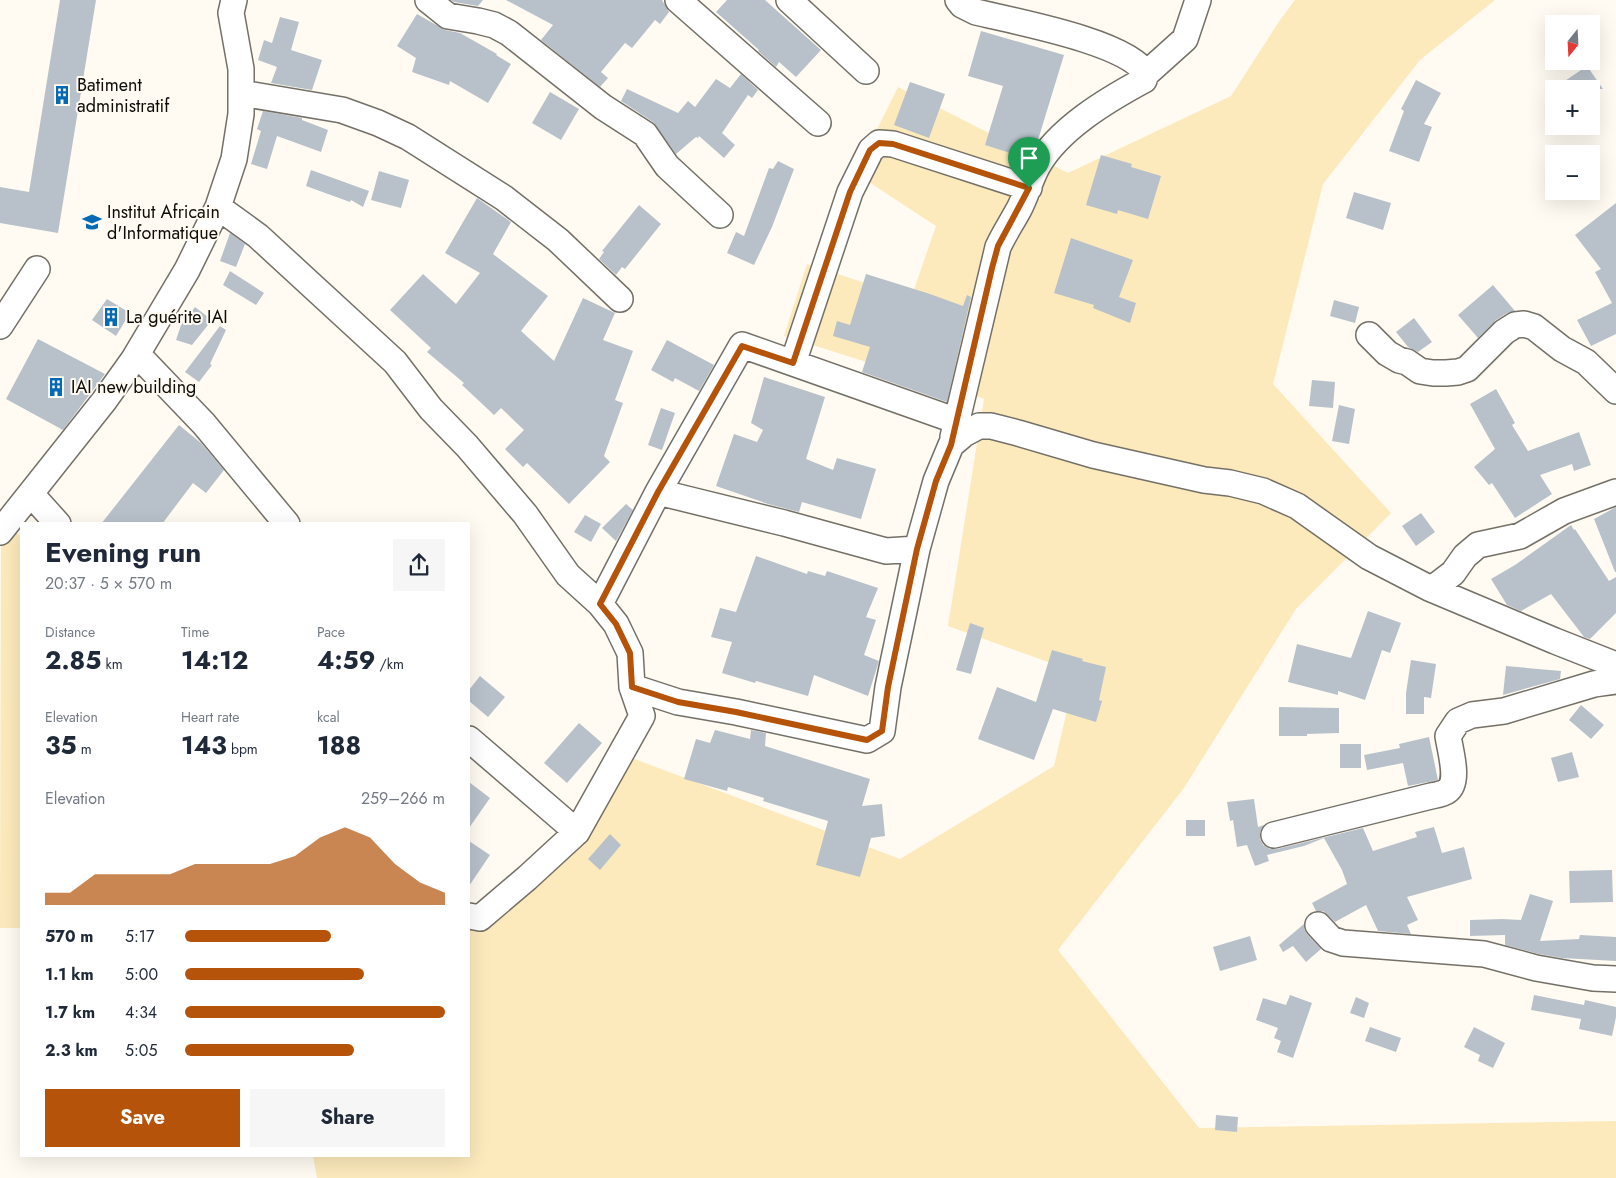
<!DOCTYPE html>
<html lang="en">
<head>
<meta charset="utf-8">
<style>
  :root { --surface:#fff; --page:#f6f6f7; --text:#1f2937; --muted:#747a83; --accent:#b45309 }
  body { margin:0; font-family:Jost,sans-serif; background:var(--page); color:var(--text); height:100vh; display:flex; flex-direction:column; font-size:19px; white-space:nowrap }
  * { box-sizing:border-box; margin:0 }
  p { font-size:16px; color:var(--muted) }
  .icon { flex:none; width:28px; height:28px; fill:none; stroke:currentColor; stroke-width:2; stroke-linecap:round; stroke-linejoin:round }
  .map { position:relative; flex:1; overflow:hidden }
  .drawer { position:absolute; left:20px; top:522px; width:450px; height:635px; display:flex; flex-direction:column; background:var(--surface); border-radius:0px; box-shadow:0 5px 20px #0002 }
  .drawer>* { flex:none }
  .needle { width:32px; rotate:198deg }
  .fabs { position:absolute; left:1545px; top:15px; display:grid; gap:10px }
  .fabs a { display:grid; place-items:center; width:55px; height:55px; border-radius:0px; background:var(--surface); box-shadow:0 5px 20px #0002; font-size:25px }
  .pin { position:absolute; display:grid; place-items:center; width:42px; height:42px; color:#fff; margin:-51px -21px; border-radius:50% 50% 50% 0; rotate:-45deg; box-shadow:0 0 5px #0007 }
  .pin .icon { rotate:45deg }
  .round { display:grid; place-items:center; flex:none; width:52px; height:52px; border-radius:0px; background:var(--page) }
  .headline { display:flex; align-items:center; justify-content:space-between; height:85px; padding:0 25px }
  h1 { font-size:28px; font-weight:700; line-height:38px }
  .metrics { display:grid; grid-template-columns:repeat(3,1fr); gap:8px; height:85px; padding:5px 25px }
  .metrics div { display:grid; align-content:center }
  .metrics b { font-size:25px; font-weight:700 }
  .metrics small { font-size:14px; font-weight:400 }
  .metrics p { font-size:14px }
  .chart { height:140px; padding:10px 25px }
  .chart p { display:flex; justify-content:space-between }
  .chart svg { width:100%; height:90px; margin-top:5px; fill:var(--accent); opacity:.7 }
  .cta { display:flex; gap:10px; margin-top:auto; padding:10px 25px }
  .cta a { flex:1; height:58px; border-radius:0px; background:var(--accent); color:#fff; font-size:20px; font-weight:700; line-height:58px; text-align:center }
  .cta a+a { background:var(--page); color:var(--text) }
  ul { padding:0 25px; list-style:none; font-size:16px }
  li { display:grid; grid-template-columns:80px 60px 1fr; align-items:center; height:38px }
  li i { height:12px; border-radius:6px; background:var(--accent) }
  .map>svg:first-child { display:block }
</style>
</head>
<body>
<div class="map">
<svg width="1616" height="1178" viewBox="0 0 1616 1178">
  <rect width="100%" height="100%" fill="#fffbf2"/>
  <path fill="#fceabc" d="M1295 0H1495L1420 60 1323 184 1273 384 1391 513 1296 609 1184 788 1058 950 1199 1128 1616 1121V1178H317L313 1156H469V912L488 926 624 755 900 859 1054 766 1076 672 948 626 984 399 784 336 807 264 911 298 936 226 855 173 898 87 1068 173 1231 96 1280 20Z
    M1 518 21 537V928H0Z"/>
  <path fill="#b8c1ca" d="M60 0H96L58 233 0 223V187L29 192Z
    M451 0H483L478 6 454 2Z
    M506 0H662L669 12 660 24 655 20 632 48 625 43 601 72 608 78 600 87 541 40 553 25Z
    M727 0H765L821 50 796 77 779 62 776 67 758 51 759 50 716 12Z
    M417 14 445 30 460 33 497 54 496 55 511 64 488 103 450 81 449 85 412 72 416 58 397 46Z
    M280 17 299 22 291 50 322 60 312 90 271 83 277 67 258 60 264 40 272 43Z
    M981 31 1064 55 1038 140 1026 158 985 145 1003 86 968 76Z
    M1587 66 1603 89H1553Z
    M741 74 758 90 752 98 748 95 722 133 735 145 724 158 699 136 698 138 696 137 676 154 653 122 621 101 627 89 678 113 688 101 695 107 716 79 730 88Z
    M1416 80 1441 93 1424 124 1432 127 1419 162 1389 151 1404 111 1401 109Z
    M910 82 945 94 929 138 894 125Z
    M550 92 579 109 561 140 532 123Z
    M263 111 302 118V120L328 130 321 152 277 136 267 169 251 164 261 131 257 129Z
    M1101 155 1132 164 1131 167 1161 176 1148 219 1118 210 1117 214 1086 205Z
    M778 161 794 169 772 227 754 265 727 253 736 232 744 236 769 168 773 169Z
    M311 170 369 191 363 207 351 200 350 202 306 186Z
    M379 171 409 180 401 208 371 200Z
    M1354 192 1391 203 1383 230 1346 218Z
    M477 198 511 222 493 254 548 296 521 331 554 361 583 298 615 313 603 340 633 351 615 400 623 403 604 456 610 462 569 504 527 463 523 467 505 449 524 430 501 408 494 415 462 385 464 383 427 352 431 348 390 310 423 274 456 304 480 273 445 253Z
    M1616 203V334L1591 346 1577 320 1612 303 1595 272 1601 269 1575 235Z
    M639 205 661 224 625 269 622 267 616 275 599 259 604 252 602 251Z
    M230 233 245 244 236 267 220 261Z
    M1071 238 1133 260 1119 297 1136 303 1130 323 1093 308 1094 305 1054 293Z
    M230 271 264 293 256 305 223 285Z
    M866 274 930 294 963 306 967 295 971 297 947 402 862 372 870 347 833 336 837 321 850 325Z
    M1493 285 1515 311 1507 313 1496 320 1478 338 1458 315Z
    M107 299 130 313 116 336 92 320Z
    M1334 300 1359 307 1355 323 1330 316Z
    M195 307 212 320 192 345 176 340 181 325Z
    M1414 318 1432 342 1418 352 1408 347 1396 332Z
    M220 326 226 330 210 364 212 365 199 382 185 372Z
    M38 339 105 374 63 430 6 399Z
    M667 340 714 365 699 391 675 378 673 382 651 370Z
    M764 377 825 397 806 459 833 470 837 458 876 469 861 519 802 502 799 512 768 504 716 486 734 434 757 442 763 430 751 423Z
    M1312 380 1335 382 1333 408 1309 406Z
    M1496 389 1515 423 1512 425 1528 451 1579 432 1591 465 1574 471 1572 464 1540 475 1552 494 1515 518 1492 483 1489 485 1474 467 1495 449 1470 404Z
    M1339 405 1355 409 1349 444 1332 441Z
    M661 408 675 413 662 450 648 445Z
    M179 425 201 443 224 470 206 493 193 483 162 524H101Z
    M626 504 633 510 616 541 602 528Z
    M1616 507V572H1615L1594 519Z
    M1421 513 1435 532 1416 546 1402 526Z
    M585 515 601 524 591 542 574 532Z
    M1571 525 1574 530 1575 529 1609 581 1616 577V613L1590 639 1584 637 1551 594 1521 611 1507 605 1491 579 1515 565Z
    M756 556 807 574 808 571 825 576 827 571 878 588 866 617 876 620 864 655 879 661 868 696 814 675 808 696 756 681 755 683 722 673 732 642 711 637 720 608 736 612Z
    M1368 611 1401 623 1390 653 1382 650 1365 700 1338 691V695L1288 682 1297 644 1351 658Z
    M970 623 984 628 971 674 956 670Z
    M1052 650 1083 659 1082 661 1106 667 1099 700 1102 701 1096 722 1053 709 1034 760 978 739 997 687 1036 702Z
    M1411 660 1436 664 1431 698 1424 697V714H1406V693Z
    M1506 666 1561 671 1560 679 1503 695Z
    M480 676 505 697 488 717 469 701V690Z
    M1581 705 1604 725 1591 739 1569 720Z
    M1279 707 1339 708V733L1307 734V736H1279Z
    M579 723 602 743 567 783 544 763Z
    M715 730 750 739 751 730 766 733 765 746 870 779 862 806 882 804 885 836 871 838 860 877 816 865 828 821 763 801 764 798 728 787 727 791 684 779 696 739 710 743Z
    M1429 737 1438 780 1408 786 1403 763 1367 770 1364 755 1400 748 1399 744Z
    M1340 744H1361V768H1340Z
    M1572 752 1579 777 1558 782 1551 758Z
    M469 782 490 798 469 828Z
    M1254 799 1258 827 1264 825 1260 832V839L1263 845 1270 849H1277L1363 828 1373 851 1417 837 1415 832 1434 827 1442 853 1464 847 1472 879 1407 897 1418 920 1407 925 1411 934 1378 931 1366 905 1335 922 1323 911H1316L1312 903 1347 884 1342 870 1324 838 1304 846 1267 855 1269 861 1255 866 1247 845 1237 847 1233 820 1230 821 1227 802Z
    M1186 820H1205V836H1186Z
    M610 834 621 845 600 870 588 859Z
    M469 841 490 855 469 886Z
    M1612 870 1613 902 1570 903 1569 871Z
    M1530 894 1553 901 1540 941 1579 939 1580 935 1616 937V961L1562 958 1539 954 1505 945V935L1470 936V920L1502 919 1521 920Z
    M1304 924V929L1307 934 1321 949 1306 962 1293 946 1283 952 1279 945Z
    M1250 936 1257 960 1220 971 1213 947Z
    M1290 995 1312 1003 1293 1058 1277 1052 1281 1041 1274 1038 1278 1028 1256 1020 1263 998 1286 1005Z
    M1534 995 1584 1005 1585 1000 1616 1007V1017L1612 1036 1579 1029 1581 1019 1531 1010Z
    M1356 997 1369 1003 1364 1018 1350 1013Z
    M1370 1027 1401 1038 1396 1052 1365 1041Z
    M1474 1027 1505 1043 1493 1068 1478 1061 1480 1055 1464 1047Z
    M1216 1115 1238 1117 1237 1132 1215 1130Z"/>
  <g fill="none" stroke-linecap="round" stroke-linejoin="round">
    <g stroke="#747067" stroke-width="28">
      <path id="minor" d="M428 0 448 16 478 21 494 25 509 33 603 107 645 134 667 166 720 215
        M678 0 818 123
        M789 0 866 71
        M958 0 962 5 976 12C1013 21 1129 42 1146 74
        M241 93 342 110 378 123 408 137 504 198 558 240 620 299
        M218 207 258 236 395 362 431 409 467 446 525 514 568 575 600 604 616 624 630 653 632 687 678 702 736 712 867 740 882 731 888 687 917 549 936 481 951 445 964 434 979 426H991L1018 433 1093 455 1204 480 1230 483 1263 491 1297 506 1369 557 1429 588 1555 641 1616 665
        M0 326 37 269
        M1369 335 1387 353 1399 360 1407 362 1420 371 1433 373H1446L1458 372 1467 369 1504 332 1515 325 1524 324 1534 327 1562 349 1586 362 1616 391
        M137 354 204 424 287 524
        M793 363 850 192 871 150 879 143 893 144 1029 188
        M953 437 998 247C1004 234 1012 222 1019 209 1026 196 1030 180 1037 167 1058 129 1107 100 1144 80L1146 74 1185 39 1198 0
        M31 494 58 524
        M0 532 104 401 134 359 187 270 218 207 234 159 241 114V69L231 13 234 0
        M917 549 886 551 784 523 658 492 742 345 957 421
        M1432 589 1453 573 1465 556 1478 545 1520 536 1564 511 1616 492
        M600 604 658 492
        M469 739 577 832
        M1274 835 1431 796C1436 795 1443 794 1447 791 1460 782 1450 750 1448 736L1458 721 1472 715 1504 711 1594 684 1616 681
        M469 916 480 918 527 878 577 832 642 716 632 687
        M1318 925 1331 939 1343 943 1484 954 1536 968 1593 978 1616 979"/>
    </g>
    <use href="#minor" stroke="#fff" stroke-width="25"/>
  </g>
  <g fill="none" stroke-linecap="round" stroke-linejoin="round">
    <g stroke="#fff" stroke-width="10">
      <path id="route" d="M879 143 893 144 1029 188 998 246 992 268 951 445 936 481 917 549 888 687 882 731 867 740 736 712 678 702 632 687 630 653 616 624 600 604 658 492 742 346 793 363 850 192 870 150Z"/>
    </g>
    <use href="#route" stroke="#b45309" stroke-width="6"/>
  </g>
  <defs>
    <g id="building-bare" transform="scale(1.5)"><path d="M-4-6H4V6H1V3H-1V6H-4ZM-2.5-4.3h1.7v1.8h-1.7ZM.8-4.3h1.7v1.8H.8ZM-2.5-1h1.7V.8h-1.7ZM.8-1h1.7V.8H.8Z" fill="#046ab6" stroke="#fffbf2" stroke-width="2.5" paint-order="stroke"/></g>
    <g id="university-bare" transform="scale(1.5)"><path d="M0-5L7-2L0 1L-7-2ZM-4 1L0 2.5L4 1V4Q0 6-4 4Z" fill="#046ab6" stroke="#fffbf2" stroke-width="2.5" paint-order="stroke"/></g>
  </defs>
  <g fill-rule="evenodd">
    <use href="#building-bare" x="62" y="95"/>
    <use href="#university-bare" x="92" y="222"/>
    <use href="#building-bare" x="111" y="317"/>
    <use href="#building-bare" x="56" y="387"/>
  </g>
  <g text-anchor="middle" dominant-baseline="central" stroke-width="4" stroke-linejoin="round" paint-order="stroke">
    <g font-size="18" fill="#0e0c09" stroke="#fffbf2" text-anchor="start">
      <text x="77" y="85">Batiment<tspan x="77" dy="21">administratif</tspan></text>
      <text x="107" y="212">Institut Africain<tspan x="107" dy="21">d'Informatique</tspan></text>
      <text x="126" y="317">La guérite IAI</text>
      <text x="71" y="387">IAI new building</text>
    </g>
  </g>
</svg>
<div class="fabs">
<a><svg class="needle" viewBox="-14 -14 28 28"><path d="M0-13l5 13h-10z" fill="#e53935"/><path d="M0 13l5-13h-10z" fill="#747a83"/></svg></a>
<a>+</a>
<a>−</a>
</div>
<div class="pin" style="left:1029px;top:188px;background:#1e9e55"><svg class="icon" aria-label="arrive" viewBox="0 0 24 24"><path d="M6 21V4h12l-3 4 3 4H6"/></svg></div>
<section class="drawer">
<div class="headline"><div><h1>Evening run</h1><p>20:37 · 5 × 570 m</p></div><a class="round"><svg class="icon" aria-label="share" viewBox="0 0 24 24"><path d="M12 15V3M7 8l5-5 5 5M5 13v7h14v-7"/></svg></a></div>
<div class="metrics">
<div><p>Distance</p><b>2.85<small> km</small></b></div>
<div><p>Time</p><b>14:12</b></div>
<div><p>Pace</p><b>4:59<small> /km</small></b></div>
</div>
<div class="metrics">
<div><p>Elevation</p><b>35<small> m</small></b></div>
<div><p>Heart rate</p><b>143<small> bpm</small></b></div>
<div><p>kcal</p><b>188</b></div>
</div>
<div class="chart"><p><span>Elevation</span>259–266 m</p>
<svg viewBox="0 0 160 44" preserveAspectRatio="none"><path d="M0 44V38L10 38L20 29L30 29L40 29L50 29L60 24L70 24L80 24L90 24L100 20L110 11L120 6L130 11L140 24L150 33L160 38V44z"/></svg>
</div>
<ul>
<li><b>570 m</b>5:17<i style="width:56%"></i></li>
<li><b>1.1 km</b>5:00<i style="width:69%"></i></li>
<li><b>1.7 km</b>4:34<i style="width:100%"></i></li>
<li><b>2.3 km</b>5:05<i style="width:65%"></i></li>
</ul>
<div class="cta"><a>Save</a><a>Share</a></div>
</section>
</div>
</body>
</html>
